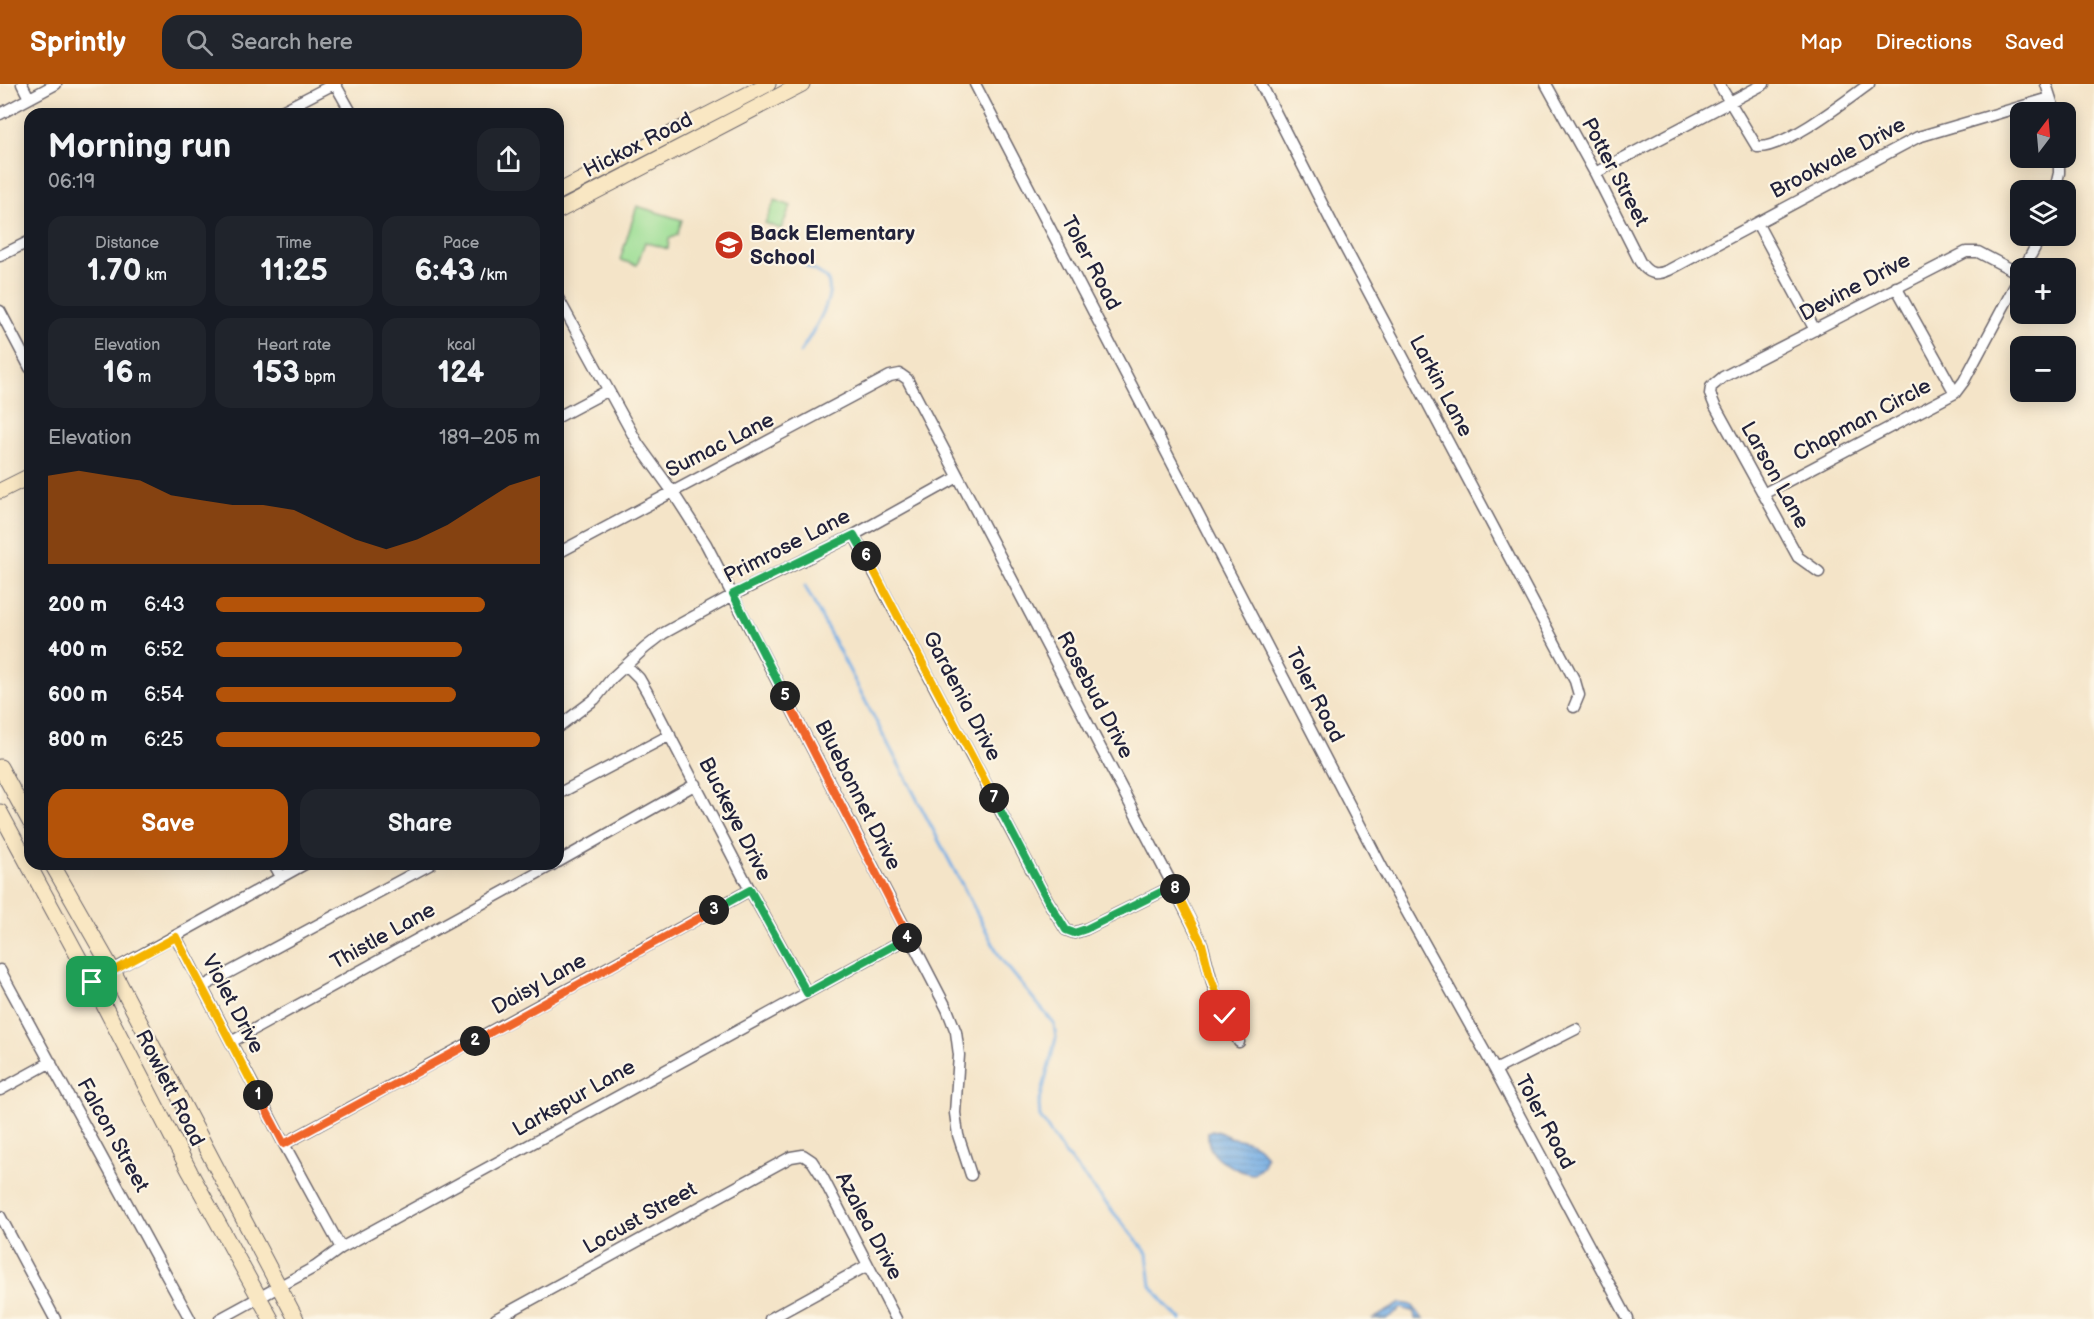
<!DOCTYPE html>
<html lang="en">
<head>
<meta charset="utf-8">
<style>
  :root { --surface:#171b24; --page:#20242c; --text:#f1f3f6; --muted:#9ea1a6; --accent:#b45309 }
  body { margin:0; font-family:"Balsamiq Sans",sans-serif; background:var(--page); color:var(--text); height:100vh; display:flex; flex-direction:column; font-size:22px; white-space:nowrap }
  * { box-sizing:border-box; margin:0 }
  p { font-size:20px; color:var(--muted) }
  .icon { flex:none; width:33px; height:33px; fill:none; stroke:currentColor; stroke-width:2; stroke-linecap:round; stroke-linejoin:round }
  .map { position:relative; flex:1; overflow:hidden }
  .panel { position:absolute; left:24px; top:24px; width:540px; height:762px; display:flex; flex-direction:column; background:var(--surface); border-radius:18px; box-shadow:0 3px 15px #0003 }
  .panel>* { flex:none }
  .needle { width:39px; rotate:16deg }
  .controls { position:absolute; left:2010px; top:18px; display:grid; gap:12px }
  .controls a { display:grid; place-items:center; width:66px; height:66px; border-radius:12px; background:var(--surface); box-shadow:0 3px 15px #0003; font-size:30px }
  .pin { position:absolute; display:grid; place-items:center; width:51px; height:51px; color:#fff; margin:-26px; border-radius:12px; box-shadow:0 3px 9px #0006 }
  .km { position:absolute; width:30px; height:30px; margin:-15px; border-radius:50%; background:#222; color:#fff; font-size:16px; line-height:30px; text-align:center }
  .round { display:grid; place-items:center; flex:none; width:63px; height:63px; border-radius:18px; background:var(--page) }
  .summary { display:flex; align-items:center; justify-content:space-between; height:102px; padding:0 24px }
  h1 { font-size:33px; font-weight:600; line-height:45px }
  .metrics { display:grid; grid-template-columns:repeat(3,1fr); gap:9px; height:102px; padding:6px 24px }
  .metrics div { display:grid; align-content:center; border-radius:15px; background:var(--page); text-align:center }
  .metrics b { font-size:30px; font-weight:600 }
  .metrics small { font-size:16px; font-weight:400 }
  .metrics p { font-size:16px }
  .chart { height:168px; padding:12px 24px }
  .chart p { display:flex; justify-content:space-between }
  .chart svg { width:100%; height:108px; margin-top:6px; fill:var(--accent); opacity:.7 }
  .action { display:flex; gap:12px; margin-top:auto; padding:12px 24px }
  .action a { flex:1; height:69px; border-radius:18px; background:var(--accent); color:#fff; font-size:24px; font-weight:600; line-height:69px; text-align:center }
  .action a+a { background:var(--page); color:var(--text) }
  ul { padding:0 24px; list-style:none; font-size:20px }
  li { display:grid; grid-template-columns:96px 72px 1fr; align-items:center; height:45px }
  li i { height:15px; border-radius:8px; background:var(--accent) }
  header { display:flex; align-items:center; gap:36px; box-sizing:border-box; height:84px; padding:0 30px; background:var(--accent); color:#fff }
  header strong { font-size:28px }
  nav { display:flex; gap:33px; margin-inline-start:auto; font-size:21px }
  .search { width:420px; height:54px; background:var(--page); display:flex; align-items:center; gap:15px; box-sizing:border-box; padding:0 21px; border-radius:18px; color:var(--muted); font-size:22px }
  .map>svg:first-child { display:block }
</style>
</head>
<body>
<header>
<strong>Sprintly</strong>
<div class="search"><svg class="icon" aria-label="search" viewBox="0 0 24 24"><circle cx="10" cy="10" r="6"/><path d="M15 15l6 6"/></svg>Search here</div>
<nav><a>Map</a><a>Directions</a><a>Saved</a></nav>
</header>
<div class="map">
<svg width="2094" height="1235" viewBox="0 0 2094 1235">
  <defs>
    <pattern id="water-rules" width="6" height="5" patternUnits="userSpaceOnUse" patternTransform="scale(1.5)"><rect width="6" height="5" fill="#76aee5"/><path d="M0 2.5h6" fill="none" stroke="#608dbb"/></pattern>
  </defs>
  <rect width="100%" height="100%" fill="#fcf5e5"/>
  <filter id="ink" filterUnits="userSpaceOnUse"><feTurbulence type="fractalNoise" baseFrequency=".0167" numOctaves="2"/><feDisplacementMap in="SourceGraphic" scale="12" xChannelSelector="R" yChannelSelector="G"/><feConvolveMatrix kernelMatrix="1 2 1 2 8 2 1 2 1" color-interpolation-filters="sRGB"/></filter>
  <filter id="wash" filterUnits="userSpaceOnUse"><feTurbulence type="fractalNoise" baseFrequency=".008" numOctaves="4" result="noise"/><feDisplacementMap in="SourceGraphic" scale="24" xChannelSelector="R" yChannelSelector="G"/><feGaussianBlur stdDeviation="1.35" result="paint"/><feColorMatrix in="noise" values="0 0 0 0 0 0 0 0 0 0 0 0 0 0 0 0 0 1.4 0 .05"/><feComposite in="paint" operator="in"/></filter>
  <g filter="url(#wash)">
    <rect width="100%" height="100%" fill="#f4e4c8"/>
    <path fill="#9dde95" stroke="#608068" stroke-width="1.5" d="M775 116 791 122 781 145 765 139Z
      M637 122 682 136 677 151 669 155 668 165 645 158 637 181 620 176Z"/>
    <path fill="url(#water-rules)" stroke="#4c6890" stroke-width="1.5" d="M1212 1046C1219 1047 1224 1051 1230 1053 1246 1057 1258 1057 1266 1073L1263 1081 1254 1090C1243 1090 1217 1077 1212 1067 1208 1062 1208 1055 1208 1048Z
      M1401 1219 1412 1221 1423 1235H1415L1414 1228 1402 1224 1386 1235H1373Z"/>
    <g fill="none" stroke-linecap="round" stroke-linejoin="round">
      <path stroke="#76aee5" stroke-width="3" d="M800 269C809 253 841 209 825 193 819 188 811 185 805 181
        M805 502 1001 875 1054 940 1056 954 1039 1020 1040 1033 1062 1066 1147 1169 1151 1202 1171 1227 1181 1235"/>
    </g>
  </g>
  <g filter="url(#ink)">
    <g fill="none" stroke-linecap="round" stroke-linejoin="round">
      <g stroke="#6c666c" stroke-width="13">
        <path id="street" d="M22 0 29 14
          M335 0 352 30
          M975 0 1384 787 1495 986 1628 1235
          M1261 0 1333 141 1575 597 1579 611 1574 623
          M1546 0 1595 89 1640 178C1648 190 1656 192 1669 186L1918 53 2050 14
          M1719 0 1757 63C1784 65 1846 17 1869 0
          M2046 0 2055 28
          M0 30 56 0
          M276 30 334 0
          M1595 89 1764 0
          M2055 106 2059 89V74
          M1757 139 1815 246
          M0 172 30 157
          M2024 184 2041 152
          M1896 203 1955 309
          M558 214 638 360 672 407 706 460 947 925 956 948 959 971 955 1029 958 1051 971 1091
          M0 227 30 284
          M558 333 607 307
          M1763 410 1955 309 1964 297 2020 192
          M854 451 1048 817 1066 846 1074 849 1086 845 1173 802
          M558 469 890 292 900 290 907 295 1173 802 1202 860 1216 913 1239 958
          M1819 488 1798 473 1715 322 1710 310 1711 303 1723 293 1966 168H1978L2020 190
          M627 582 639 594 647 608 750 806 807 909
          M558 643 595 615 612 594 645 564 664 549 733 511 854 451 958 393
          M558 710 670 651
          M558 778 696 700
          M274 780 281 793
          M176 853 284 1060 341 1164
          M0 886 190 1235
          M92 898 305 780
          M202 903 431 780
          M231 958 554 780
          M1495 986 1576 945
          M0 1006 51 978
          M284 1060 750 806
          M0 1132 55 1235
          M220 1235 315 1183 341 1164 909 853
          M496 1235 791 1073 803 1071 812 1077 823 1094 896 1235
          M770 1235 868 1181"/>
      </g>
      <g stroke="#6c666c" stroke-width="17">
        <path id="secondary" d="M558 108 768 0
          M558 127 802 0
          M0 407 30 392
          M0 683 30 738
          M0 728 92 898 190 1088 271 1235
          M52 780 113 887 296 1235"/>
      </g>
      <use href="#street" stroke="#fff" stroke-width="10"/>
      <use href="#secondary" stroke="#f9e7c3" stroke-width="15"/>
    </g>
  </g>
  <g fill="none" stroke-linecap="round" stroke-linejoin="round" filter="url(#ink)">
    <g stroke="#fff" stroke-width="12">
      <path id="split-1" d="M92 898 176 853 258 1011"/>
    </g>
    <g stroke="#fff" stroke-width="12">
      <path id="split-2" d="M258 1011 284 1060 475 957"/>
    </g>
    <g stroke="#fff" stroke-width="12">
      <path id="split-3" d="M475 957 714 826"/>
    </g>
    <g stroke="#fff" stroke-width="12">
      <path id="split-4" d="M714 826 750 806 807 909 907 854"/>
    </g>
    <g stroke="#fff" stroke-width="12">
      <path id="split-5" d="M785 612 909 853 907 854"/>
    </g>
    <g stroke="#fff" stroke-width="12">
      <path id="split-6" d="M785 612 733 510 854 451 866 472"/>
    </g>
    <g stroke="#fff" stroke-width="12">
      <path id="split-7" d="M866 472 994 714"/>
    </g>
    <g stroke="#fff" stroke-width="12">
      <path id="split-8" d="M994 714 1048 817 1066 846 1074 849 1086 845 1173 802 1175 805"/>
    </g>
    <g stroke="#fff" stroke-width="12">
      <path id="split-9" d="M1175 805 1202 860 1210 892 1225 932"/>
    </g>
    <use href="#split-1" stroke="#f5b400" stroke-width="8"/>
    <use href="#split-2" stroke="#f0652b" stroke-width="8"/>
    <use href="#split-3" stroke="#f0652b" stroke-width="8"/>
    <use href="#split-4" stroke="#22a559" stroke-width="8"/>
    <use href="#split-5" stroke="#f0652b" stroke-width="8"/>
    <use href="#split-6" stroke="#22a559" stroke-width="8"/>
    <use href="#split-7" stroke="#f5b400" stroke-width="8"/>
    <use href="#split-8" stroke="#22a559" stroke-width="8"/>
    <use href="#split-9" stroke="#f5b400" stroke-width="8"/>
  </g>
  <defs>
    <g id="school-disc" transform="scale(1.5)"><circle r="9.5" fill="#c8321e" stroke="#fcf5e5"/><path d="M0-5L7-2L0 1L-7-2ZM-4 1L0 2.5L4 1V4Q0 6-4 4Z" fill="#fff"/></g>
  </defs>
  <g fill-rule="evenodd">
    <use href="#school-disc" x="729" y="161"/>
  </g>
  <g text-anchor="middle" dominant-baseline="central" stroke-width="4.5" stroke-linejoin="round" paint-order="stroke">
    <g font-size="21" fill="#22223b" stroke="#fcf5e5">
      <text transform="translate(638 61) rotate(-27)">Hickox Road</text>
      <text transform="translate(1838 74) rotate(-28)">Brookvale Drive</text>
      <text transform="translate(1615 88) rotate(62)">Potter Street</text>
      <text transform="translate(1091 179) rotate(62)">Toler Road</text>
      <text transform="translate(1855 203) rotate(-28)">Devine Drive</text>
      <text transform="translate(1441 302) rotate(62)">Larkin Lane</text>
      <text transform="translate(1862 336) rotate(-28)">Chapman Circle</text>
      <text transform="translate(720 361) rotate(-27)">Sumac Lane</text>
      <text transform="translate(1775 391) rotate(61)">Larson Lane</text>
      <text transform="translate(787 462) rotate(-27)">Primrose Lane</text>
      <text transform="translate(1095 611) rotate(62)">Rosebud Drive</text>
      <text transform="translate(1315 611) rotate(63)">Toler Road</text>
      <text transform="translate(962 612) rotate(62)">Gardenia Drive</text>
      <text transform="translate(858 711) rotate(63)">Bluebonnet Drive</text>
      <text transform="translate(735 735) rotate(63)">Buckeye Drive</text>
      <text transform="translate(383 852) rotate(-29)">Thistle Lane</text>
      <text transform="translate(539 900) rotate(-29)">Daisy Lane</text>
      <text transform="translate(233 920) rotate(62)">Violet Drive</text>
      <text transform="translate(170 1004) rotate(63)">Rowlett Road</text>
      <text transform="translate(574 1014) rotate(-29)">Larkspur Lane</text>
      <text transform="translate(1545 1038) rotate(62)">Toler Road</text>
      <text transform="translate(113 1051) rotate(61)">Falcon Street</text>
      <text transform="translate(640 1134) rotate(-29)">Locust Street</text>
      <text transform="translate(869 1142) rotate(62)">Azalea Drive</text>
    </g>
    <g font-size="21" font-weight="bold" fill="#22223b" stroke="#fcf5e5" text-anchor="start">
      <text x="750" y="149">Back Elementary<tspan x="750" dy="24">School</tspan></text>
    </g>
  </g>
</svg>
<div class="controls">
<a><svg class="needle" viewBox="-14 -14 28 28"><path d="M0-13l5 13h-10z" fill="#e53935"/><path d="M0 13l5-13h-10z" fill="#9ea1a6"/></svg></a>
<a><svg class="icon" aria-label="layers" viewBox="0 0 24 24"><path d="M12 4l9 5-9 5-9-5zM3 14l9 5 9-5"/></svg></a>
<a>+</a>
<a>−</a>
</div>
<div class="pin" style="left:92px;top:898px;background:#1e9e55"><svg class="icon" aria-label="arrive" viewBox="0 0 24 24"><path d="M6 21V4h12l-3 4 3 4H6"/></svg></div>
<div class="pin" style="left:1225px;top:932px;background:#d93025"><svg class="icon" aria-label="check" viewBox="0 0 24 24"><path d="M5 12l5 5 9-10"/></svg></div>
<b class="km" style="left:258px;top:1011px">1</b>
<b class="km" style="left:475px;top:957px">2</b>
<b class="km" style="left:714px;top:826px">3</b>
<b class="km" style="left:907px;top:854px">4</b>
<b class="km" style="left:785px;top:612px">5</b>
<b class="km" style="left:866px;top:472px">6</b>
<b class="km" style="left:994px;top:714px">7</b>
<b class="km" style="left:1175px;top:805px">8</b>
<section class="panel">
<div class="summary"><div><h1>Morning run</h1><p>06:19</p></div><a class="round"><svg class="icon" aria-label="share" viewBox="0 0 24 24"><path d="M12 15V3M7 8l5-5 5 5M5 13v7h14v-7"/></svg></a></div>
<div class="metrics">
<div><p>Distance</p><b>1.70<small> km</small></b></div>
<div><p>Time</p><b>11:25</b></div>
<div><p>Pace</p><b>6:43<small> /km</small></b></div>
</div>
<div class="metrics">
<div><p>Elevation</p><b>16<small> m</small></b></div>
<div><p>Heart rate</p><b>153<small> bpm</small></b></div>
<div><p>kcal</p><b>124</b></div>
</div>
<div class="chart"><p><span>Elevation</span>189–205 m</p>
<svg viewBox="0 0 160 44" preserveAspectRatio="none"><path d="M0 44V8L10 6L20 8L30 10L40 16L50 18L60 20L70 20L80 22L90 28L100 34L110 38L120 34L130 28L140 20L150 12L160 8V44z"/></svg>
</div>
<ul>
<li><b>200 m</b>6:43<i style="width:83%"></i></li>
<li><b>400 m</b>6:52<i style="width:76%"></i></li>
<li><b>600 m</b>6:54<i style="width:74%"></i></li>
<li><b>800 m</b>6:25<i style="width:100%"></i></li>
</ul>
<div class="action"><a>Save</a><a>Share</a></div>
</section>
</div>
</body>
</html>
